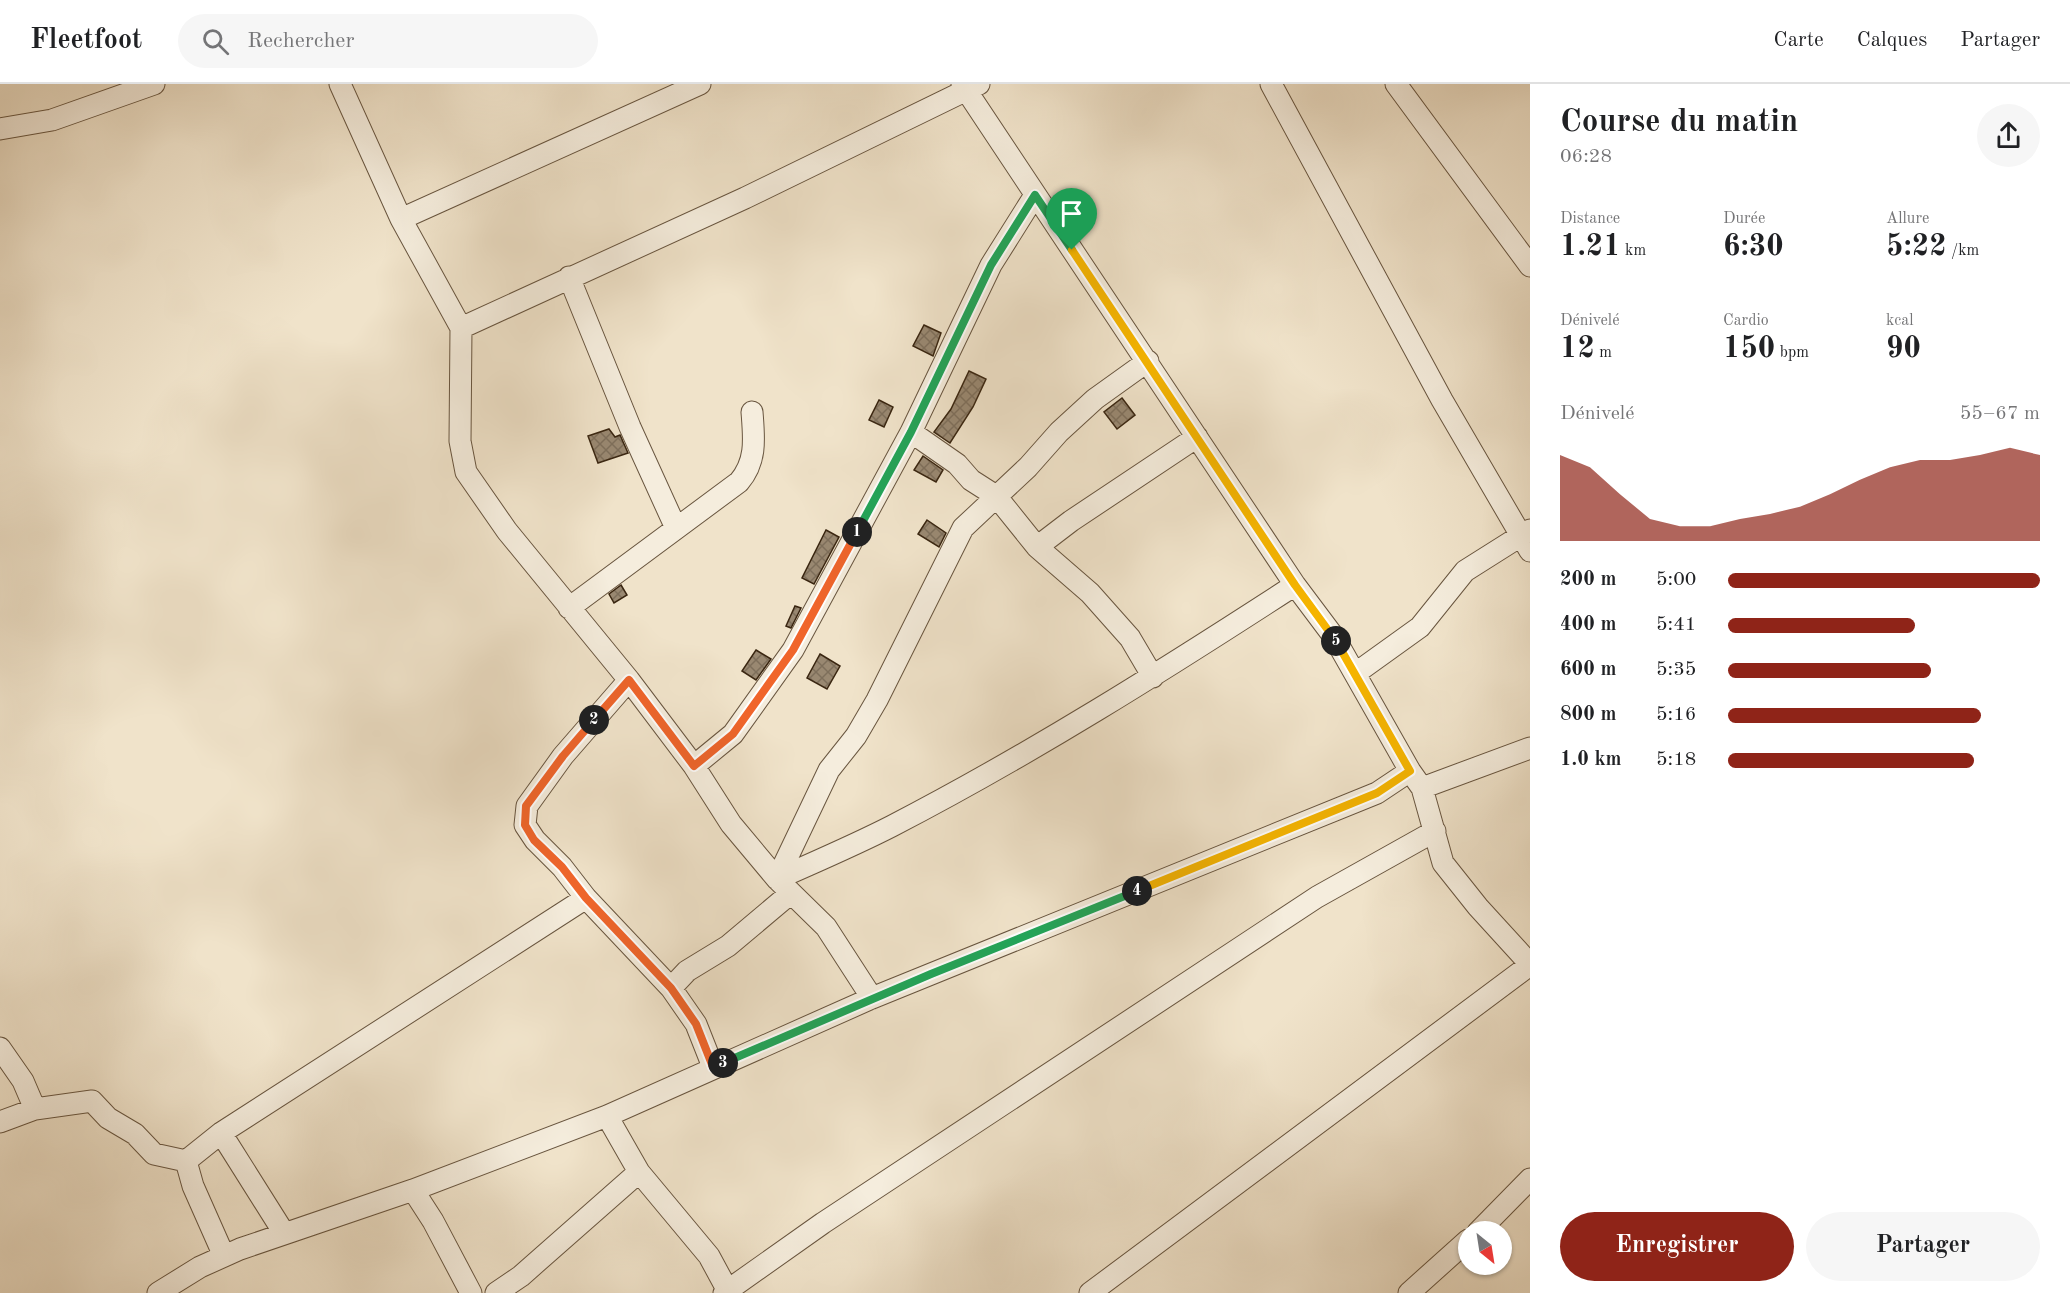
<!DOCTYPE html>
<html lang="fr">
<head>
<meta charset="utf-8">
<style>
  :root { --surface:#fff; --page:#f6f6f6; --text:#202124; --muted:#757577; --line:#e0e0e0; --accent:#8f2418 }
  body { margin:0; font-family:"Old Standard TT",serif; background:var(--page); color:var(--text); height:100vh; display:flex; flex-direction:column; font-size:22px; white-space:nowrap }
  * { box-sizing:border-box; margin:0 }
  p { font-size:20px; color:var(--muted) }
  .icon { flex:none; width:33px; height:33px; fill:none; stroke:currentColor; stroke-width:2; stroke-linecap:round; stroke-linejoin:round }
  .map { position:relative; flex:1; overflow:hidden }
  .panel { display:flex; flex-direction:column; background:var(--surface); width:540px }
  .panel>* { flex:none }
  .needle { width:39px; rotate:150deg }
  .buttons { position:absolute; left:1458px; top:1137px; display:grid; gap:12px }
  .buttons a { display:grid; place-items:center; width:54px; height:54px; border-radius:50%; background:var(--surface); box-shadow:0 2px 4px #0004; font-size:30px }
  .pin { position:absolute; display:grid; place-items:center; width:51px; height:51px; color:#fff; margin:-62px -26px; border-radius:50% 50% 50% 0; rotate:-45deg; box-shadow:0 0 6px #0007 }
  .pin .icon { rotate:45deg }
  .km { position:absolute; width:30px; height:30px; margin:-15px; border-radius:50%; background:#222; color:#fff; font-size:16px; line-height:30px; text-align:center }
  .round { display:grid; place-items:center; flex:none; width:63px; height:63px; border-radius:32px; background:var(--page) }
  .headline { display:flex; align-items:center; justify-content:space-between; height:102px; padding:0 30px }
  h1 { font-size:33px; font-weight:600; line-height:45px }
  .figures { display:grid; grid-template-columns:repeat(3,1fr); gap:9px; height:102px; padding:6px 30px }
  .figures div { display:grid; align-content:center }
  .figures b { font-size:30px; font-weight:600 }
  .figures small { font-size:16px; font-weight:400 }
  .figures p { font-size:16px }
  .chart { height:168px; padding:12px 30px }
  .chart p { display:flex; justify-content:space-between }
  .chart svg { width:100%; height:108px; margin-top:6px; fill:var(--accent); opacity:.7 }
  .primary-button { display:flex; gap:12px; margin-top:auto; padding:12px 30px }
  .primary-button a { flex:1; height:69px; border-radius:36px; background:var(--accent); color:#fff; font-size:24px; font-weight:600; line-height:69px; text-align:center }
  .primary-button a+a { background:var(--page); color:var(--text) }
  ul { padding:0 30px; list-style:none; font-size:20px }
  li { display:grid; grid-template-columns:96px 72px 1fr; align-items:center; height:45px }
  li i { height:15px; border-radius:8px; background:var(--accent) }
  header { display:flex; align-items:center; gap:36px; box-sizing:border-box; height:84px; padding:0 30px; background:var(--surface); border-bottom:2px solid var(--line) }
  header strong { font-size:28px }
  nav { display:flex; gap:33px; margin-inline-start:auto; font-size:21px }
  .search { width:420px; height:54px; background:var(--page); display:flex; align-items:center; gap:15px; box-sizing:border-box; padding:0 21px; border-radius:33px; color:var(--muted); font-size:22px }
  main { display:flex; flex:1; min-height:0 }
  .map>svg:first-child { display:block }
</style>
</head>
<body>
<header>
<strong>Fleetfoot</strong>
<div class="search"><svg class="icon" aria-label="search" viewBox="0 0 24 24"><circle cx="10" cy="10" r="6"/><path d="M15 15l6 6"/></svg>Rechercher</div>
<nav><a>Carte</a><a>Calques</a><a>Partager</a></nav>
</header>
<main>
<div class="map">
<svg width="1530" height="1209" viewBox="0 0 1530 1209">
  <defs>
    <pattern id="building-cross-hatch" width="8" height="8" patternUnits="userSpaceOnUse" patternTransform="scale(1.5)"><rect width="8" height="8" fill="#998871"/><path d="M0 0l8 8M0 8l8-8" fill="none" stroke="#7e6f5b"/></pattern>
  </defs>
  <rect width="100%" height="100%" fill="#f0e3ca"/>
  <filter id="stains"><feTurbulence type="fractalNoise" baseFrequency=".00333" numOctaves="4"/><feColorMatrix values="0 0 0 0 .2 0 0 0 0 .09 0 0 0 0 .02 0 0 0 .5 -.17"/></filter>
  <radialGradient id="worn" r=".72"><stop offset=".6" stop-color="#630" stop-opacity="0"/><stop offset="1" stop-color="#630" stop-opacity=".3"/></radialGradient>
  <path fill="url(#building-cross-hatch)" stroke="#3a2611" stroke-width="1.5" d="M924 241 941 249 933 272 913 262Z
    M969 287 986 295 973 323 950 359 934 348 951 325Z
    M1122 314 1135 331 1117 345 1104 328Z
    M879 316 893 323 884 343 869 336Z
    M609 345 615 353 620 351 628 369 598 379 588 352Z
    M923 372 943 386 936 398 914 386Z
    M927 436 946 449 939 463 918 450Z
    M826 446 839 453 814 500 802 494Z
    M621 501 627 511 614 519 609 510Z
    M795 522 801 524 791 544 786 542Z
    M756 566 771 575 756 596 742 587Z
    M820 570 840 582 827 605 807 594Z"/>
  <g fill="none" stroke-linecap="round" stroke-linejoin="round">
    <g stroke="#68553f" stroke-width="23">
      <path id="minor" d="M340 0 401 135 700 0
        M962 0 1295 501 1334 553 1410 687 1422 704 1443 779 1478 823 1530 880
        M1271 0 1442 316 1530 467
        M1396 0 1530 182
        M0 45 52 36 154 0
        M401 135 461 244 745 114 979 0
        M569 193 630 343 675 442
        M461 244 460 357 466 388 507 447 629 596 694 682 731 740 777 795 826 843 872 914
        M911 348 957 380 971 396 996 412 1037 463 1090 509 1130 554 1153 593
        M1037 463 1071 437 1197 353
        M569 524 739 398C757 377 754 354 752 328
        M1356 589 1420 543 1465 487 1530 446
        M629 596 563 672 527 722 525 741 535 756 562 783 586 814 671 904 696 940 713 983
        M694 682 733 650 793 566 911 348 991 181 1035 111
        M1422 704 1530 664
        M777 795 829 686 856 652 877 616 963 444 1028 383 1059 348 1095 315 1148 277
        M777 795C815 778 855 761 892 742 1031 670 1164 586 1295 501
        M671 904 687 887 728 862 791 809
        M0 964 23 997 35 1025
        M607 1032 639 1088 709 1172 729 1209
        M0 1038 35 1025 92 1017 108 1034 135 1050 154 1070 186 1077
        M221 1049 284 1149
        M413 1106 433 1137 471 1209
        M1478 1148 1530 1095
        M224 1172 193 1102 186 1077 221 1049 586 814
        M158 1209 200 1183 240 1165 413 1106 607 1032 872 914 1377 709 1410 687
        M496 1209 521 1192 639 1088
        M724 1209 823 1139 1317 813 1435 747
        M1090 1209 1530 881
        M1409 1209 1468 1156"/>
    </g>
    <use href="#minor" stroke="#f5eddd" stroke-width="21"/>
  </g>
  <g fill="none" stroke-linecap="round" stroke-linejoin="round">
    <g stroke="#fff" stroke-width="12">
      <path id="split-1" d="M857 448 911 348 991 181 1035 111 1072 166"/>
    </g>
    <g stroke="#fff" stroke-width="12">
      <path id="split-2" d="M594 636 629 596 694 682 733 650 793 566 857 448"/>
    </g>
    <g stroke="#fff" stroke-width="12">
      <path id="split-3" d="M594 636 563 672 526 722 525 741 534 756 562 783 586 814 671 904 696 940 713 983 723 979"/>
    </g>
    <g stroke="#fff" stroke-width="12">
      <path id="split-4" d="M723 979 931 890 1137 807"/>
    </g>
    <g stroke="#fff" stroke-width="12">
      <path id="split-5" d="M1137 807 1377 709 1410 687 1336 557"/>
    </g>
    <g stroke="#fff" stroke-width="12">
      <path id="split-6" d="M1072 166 1295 501 1336 557"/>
    </g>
    <use href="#split-1" stroke="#22a559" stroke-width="8"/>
    <use href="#split-2" stroke="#f0652b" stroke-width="8"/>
    <use href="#split-3" stroke="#f0652b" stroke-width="8"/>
    <use href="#split-4" stroke="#22a559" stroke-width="8"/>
    <use href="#split-5" stroke="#f5b400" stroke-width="8"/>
    <use href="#split-6" stroke="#f5b400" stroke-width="8"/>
  </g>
  <rect width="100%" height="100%" filter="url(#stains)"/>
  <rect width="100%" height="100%" fill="url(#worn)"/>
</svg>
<div class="buttons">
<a><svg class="needle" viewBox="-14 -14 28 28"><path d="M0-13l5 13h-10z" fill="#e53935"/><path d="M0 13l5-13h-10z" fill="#757577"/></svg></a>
</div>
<div class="pin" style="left:1072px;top:166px;background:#1e9e55"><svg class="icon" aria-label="arrive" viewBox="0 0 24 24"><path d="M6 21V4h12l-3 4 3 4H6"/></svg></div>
<b class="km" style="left:857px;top:448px">1</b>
<b class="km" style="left:594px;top:636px">2</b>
<b class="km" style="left:723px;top:979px">3</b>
<b class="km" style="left:1137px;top:807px">4</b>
<b class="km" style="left:1336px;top:557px">5</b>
</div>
<section class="panel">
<div class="headline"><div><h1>Course du matin</h1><p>06:28</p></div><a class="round"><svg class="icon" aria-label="share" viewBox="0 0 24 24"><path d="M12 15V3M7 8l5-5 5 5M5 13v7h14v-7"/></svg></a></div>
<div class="figures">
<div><p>Distance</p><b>1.21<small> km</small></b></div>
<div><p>Durée</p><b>6:30</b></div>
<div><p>Allure</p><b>5:22<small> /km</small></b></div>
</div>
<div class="figures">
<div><p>Dénivelé</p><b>12<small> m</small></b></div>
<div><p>Cardio</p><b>150<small> bpm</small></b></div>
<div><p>kcal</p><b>90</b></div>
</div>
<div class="chart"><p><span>Dénivelé</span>55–67 m</p>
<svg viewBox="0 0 160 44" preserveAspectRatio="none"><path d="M0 44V9L10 14L20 25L30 35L40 38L50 38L60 35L70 33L80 30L90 25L100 19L110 14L120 11L130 11L140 9L150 6L160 9V44z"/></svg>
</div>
<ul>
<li><b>200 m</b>5:00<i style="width:100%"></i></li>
<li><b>400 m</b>5:41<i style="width:60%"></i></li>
<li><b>600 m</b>5:35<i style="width:65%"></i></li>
<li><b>800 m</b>5:16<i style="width:81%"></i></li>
<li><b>1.0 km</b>5:18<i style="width:79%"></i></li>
</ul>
<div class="primary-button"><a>Enregistrer</a><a>Partager</a></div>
</section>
</main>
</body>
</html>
